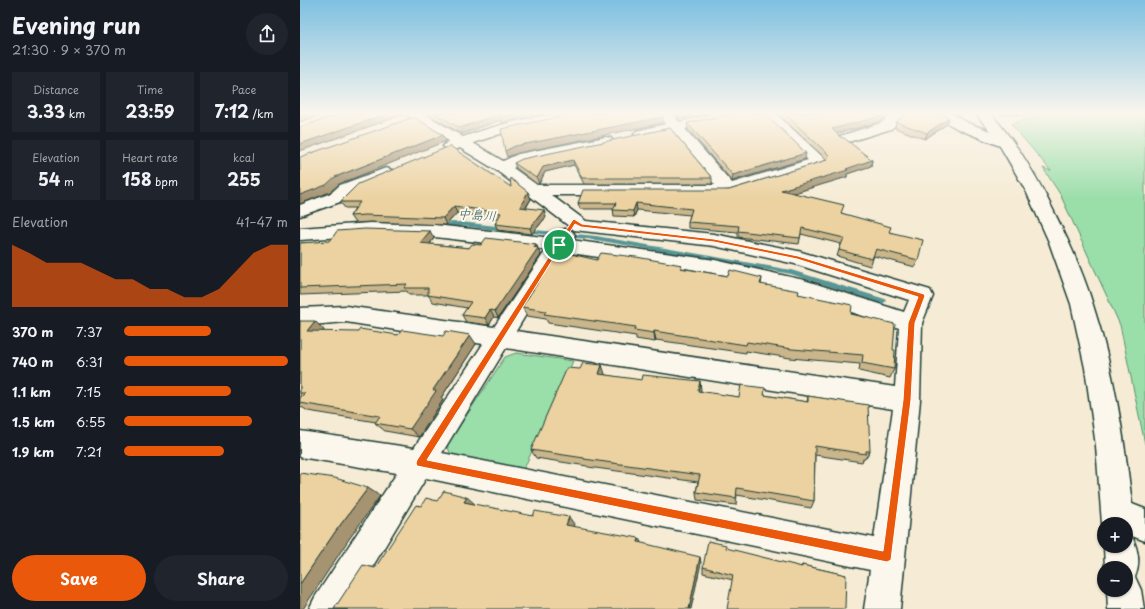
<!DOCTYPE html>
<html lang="en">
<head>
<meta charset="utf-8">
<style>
  :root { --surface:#171b24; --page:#20242c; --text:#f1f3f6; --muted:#9ea1a6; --accent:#ea580c }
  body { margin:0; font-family:"Playpen Sans","Klee One",sans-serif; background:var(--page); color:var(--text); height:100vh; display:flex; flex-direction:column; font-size:15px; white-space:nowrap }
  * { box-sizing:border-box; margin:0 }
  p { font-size:13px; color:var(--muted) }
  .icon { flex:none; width:22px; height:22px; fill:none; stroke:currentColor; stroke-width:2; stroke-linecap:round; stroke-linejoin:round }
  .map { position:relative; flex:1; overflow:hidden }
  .side { display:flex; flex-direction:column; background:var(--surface); width:300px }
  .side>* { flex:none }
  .controls { position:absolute; left:797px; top:517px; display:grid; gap:8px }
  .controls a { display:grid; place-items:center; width:36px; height:36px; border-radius:50%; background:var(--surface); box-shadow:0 1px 3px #0004; font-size:20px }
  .pin { position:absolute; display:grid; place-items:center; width:34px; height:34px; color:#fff; margin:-17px; border:2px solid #fff; border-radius:50%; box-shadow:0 1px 4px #0007 }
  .round { display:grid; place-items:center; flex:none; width:42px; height:42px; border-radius:21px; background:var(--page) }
  .summary { display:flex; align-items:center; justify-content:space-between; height:68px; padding:0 12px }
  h1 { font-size:22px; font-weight:700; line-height:30px }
  .metrics { display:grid; grid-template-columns:repeat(3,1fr); gap:6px; height:68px; padding:4px 12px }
  .metrics div { display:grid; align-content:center; border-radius:0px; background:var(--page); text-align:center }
  .metrics b { font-size:17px; font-weight:700 }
  .metrics small { font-size:11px; font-weight:400 }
  .metrics p { font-size:11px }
  .chart { height:112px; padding:8px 12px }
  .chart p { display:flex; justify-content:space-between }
  .chart svg { width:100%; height:72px; margin-top:4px; fill:var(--accent); opacity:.7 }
  .primary-button { display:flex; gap:8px; margin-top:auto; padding:8px 12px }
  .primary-button a { flex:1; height:46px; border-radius:24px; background:var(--accent); color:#fff; font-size:16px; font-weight:700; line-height:46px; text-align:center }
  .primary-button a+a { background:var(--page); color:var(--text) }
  ul { padding:0 12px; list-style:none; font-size:13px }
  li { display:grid; grid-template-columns:64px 48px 1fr; align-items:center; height:30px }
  li i { height:10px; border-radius:5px; background:var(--accent) }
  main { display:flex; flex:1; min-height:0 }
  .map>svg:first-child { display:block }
</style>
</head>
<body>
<main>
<section class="side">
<div class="summary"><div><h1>Evening run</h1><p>21:30 · 9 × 370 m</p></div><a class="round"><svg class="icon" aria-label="share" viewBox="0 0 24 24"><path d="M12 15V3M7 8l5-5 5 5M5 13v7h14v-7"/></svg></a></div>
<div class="metrics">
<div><p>Distance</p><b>3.33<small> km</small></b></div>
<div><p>Time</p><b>23:59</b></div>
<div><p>Pace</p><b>7:12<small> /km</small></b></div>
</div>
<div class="metrics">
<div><p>Elevation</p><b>54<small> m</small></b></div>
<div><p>Heart rate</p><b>158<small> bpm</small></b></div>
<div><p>kcal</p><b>255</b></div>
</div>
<div class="chart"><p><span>Elevation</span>41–47 m</p>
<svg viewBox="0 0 160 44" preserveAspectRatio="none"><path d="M0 44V6L10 11L20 17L30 17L40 17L50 22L60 27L70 27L80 33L90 33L100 38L110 38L120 33L130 22L140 11L150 6L160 6V44z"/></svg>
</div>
<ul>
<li><b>370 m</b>7:37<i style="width:53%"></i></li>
<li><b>740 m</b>6:31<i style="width:100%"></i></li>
<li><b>1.1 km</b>7:15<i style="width:65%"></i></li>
<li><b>1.5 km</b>6:55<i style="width:78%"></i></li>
<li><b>1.9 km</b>7:21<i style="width:61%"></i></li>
</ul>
<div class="primary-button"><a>Save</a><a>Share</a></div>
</section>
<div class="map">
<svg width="845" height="609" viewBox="0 0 845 609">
  <rect width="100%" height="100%" fill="#f6ecd6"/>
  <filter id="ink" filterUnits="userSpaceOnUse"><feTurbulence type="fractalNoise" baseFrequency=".025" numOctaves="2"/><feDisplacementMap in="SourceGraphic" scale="8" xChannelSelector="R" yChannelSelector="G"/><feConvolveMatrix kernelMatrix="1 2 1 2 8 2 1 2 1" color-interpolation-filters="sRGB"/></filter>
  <g filter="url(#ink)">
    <path fill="#9adeaa" stroke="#5c8e6f" d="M740 113H845V444L820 325 760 194 743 168 751 171 711 124 742 115Z
      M216 353 273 361 222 473 153 460 147 445 205 357Z"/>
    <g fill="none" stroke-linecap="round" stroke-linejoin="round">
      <path fill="#599696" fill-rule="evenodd" d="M161 222 205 227 208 229 205 231 161 226 118 227 115 225 118 223Z
        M225 229 296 236 491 270 585 299 586 301 583 304 491 274 296 240 223 232 222 231 223 230Z"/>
      <g stroke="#1f3d34" stroke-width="3">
        <path id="minor" d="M106 113H123L163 137C204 122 245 113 289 113L287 116 282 117 200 134 173 143 203 161 218 154 306 137 311 138 313 141 311 144 223 163 213 168 237 185H415L372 132 341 138 336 137 334 134 336 131 366 124 357 113H372L379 122 417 113H445L443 116 385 129 432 183 508 160 460 113H475L525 159 527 162 525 165 428 195H251L286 221 414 234 498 251 630 290 633 296 622 323 620 400 600 609H564L570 570 126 478 47 609H9L15 597 97 473 0 457V431L114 448 183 344 46 322 0 326V308L46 306 194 327 246 250 135 237 70 235 0 240V228L70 223 135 225 253 238 258 231 265 229 272 231 275 235 271 240 415 260 504 280 604 312 609 300 495 264 414 246 274 230 196 170 160 148 151 151 146 149 143 146 146 143 149 141 108 116ZM264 252 415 274 501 295 599 328 595 387 216 331ZM206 348 593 409 574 538 142 453Z
          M593 113H609L591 129 545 143 540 142 538 139 540 136 581 123Z
          M633 113H651L668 123 690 131 675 113H690C718 144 739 180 757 218 771 246 784 275 793 305 814 369 824 437 832 504L845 509V541L832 536C838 550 841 563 835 577L841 590 844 609H808L807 590H826V568H805L804 546H826V524H804V528L802 524 796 446 785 368 771 304 749 242 726 191 700 146 658 129 635 116Z
          M86 168 92 170 94 173 92 176 52 193 43 201 0 216V205L31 193 40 185Z"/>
      </g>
      <use href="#minor" fill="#fbf7ec" fill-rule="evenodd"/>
    </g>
    <path fill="#cbb58a" stroke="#1f3d34" d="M126 113H250L201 123 200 120 162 134Z
      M374 113H408L379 119Z
      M477 113H591L580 122 537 133 540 137 572 160 571 166 547 174V177L493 193 541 213 589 232 618 260 615 267 574 256 570 266 537 256 541 244 501 234 499 244 438 237V232L388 228V222L390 215 337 210 334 217 314 216 313 209H280L278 203 429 190 527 160Z
      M654 113H663L659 116Z
      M699 113H735L734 115H700Z
      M649 118 647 124 625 139 595 128 596 122Z
      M387 123 505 159 432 181 388 129Z
      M370 128 412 178V184H284L274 165 245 172 239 184H237L216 168 214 163Z
      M211 187 231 199 226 208 246 217 232 234 198 230 195 224 198 219 157 213 146 225 70 222 55 223 50 216 55 208H45L40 202Z
      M134 238 130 244 169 248 181 245 236 244 241 255 198 318 194 317 189 325 166 322 162 315 167 308 133 302 128 295H109L107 291 0 295V243Z
      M297 260 382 268 428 276 462 278 461 285 498 294 551 314 593 350 594 369 590 378 559 371 560 364 490 358 446 351V353L356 340 355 342 336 339V336L248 323 246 319 227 316 222 307Z
      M0 321 24 330 23 332 98 335 176 344 141 398 143 400 119 437 85 431 75 423 76 422 8 411 0 406Z
      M305 374V375L401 390 400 392 439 397 464 395 507 402 508 396 570 451 565 459H563L562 462 515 455 514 501 511 508 437 495 436 505 397 500 396 492 398 482 288 467 287 466 236 458 231 450Z
      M426 549 501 567 502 565 546 575 433 580 403 573V567Z"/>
    <path fill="#a59371" stroke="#1f3d34" d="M6 113H27L0 122V115Z
      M89 113H106L105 114 0 151V144Z
      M250 113 201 123 200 120 162 134 160 128 199 114Z
      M378 113H408L379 119Z
      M585 113H591L580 122 531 135 532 129Z
      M363 117V123L218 153 207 157 205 151 215 146Z
      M649 118 647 124 625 139 627 133Z
      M143 135 146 141 39 184 30 192 0 204V195L35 177Z
      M506 153 505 159 432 181 433 175Z
      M273 160 274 165 245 172 239 184 237 178 243 167Z
      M572 160 571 166 547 174V177L481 197V190Z
      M228 192 231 199 222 213 220 207Z
      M336 203 337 210 334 217 333 211Z
      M154 206 157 213 146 225 143 218Z
      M244 210 246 217 232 234 230 228Z
      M130 231 134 238 125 250 120 243Z
      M236 244 241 255 198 318 195 311Z
      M190 310 194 317 189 325 185 318Z
      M15 321 24 330 17 341 7 331Z
      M354 331 356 340 355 342 354 333Z
      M170 335 176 344 141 398 143 400 119 437 110 429 133 390Z
      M302 365 305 374 302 384 299 374Z
      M400 381 401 390 398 400V391Z
      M68 488 80 496 49 539 3 609H0V584L35 532Z
      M167 497 176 505 164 502Z
      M269 517 274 524 271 532 266 525Z
      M339 538 342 545 338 542Z
      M400 557 401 563 391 609H389Z"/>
    <path fill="#ecd2a1" stroke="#1f3d34" d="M0 113H6L0 115Z
      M44 113H89L0 144V127Z
      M134 113H220L199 117V114L160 128Z
      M278 113H359L363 117 215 146 205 151 201 129Z
      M435 113H465L506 153 433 175 387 123Z
      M484 113H585L582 116 532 129 540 137 544 138 572 160 546 169 548 170 481 190 544 205 541 213 591 227 589 232 623 240 618 260 576 249 572 259 539 250 544 238 502 228 500 238 438 231 439 226 388 222 392 209 336 203 333 211 313 210 316 203H278L283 190H429L527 160 529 155Z
      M606 113H640L649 118 627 133 596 122Z
      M114 117 143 135 35 177 26 185 0 195V157Z
      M370 128 412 178H282L273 160 243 167 237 178H236L214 163 222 159Z
      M150 146 211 187 210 178 228 192 220 207 244 210 230 228 195 224 201 213 154 206 143 218 65 215 50 216 60 202H40L58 184Z
      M65 229 130 231 120 243 169 248 172 244 181 245 186 238 236 244 234 247 238 248 195 311 190 310 185 318 162 315 171 302 128 295V288H104L107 284 0 288V243L30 241 37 231Z
      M258 251 297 260 301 253 336 257 382 265 380 268 428 276 430 270 462 278 460 284 499 291 498 294 552 305 551 314 595 324 593 350H595L594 369 562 363 563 355 492 349 447 342 446 345 354 331V333L334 330 336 327 244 314 246 311 222 307Z
      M0 321H15L7 331 58 332 60 329 98 335 102 330 143 336 146 331 170 335 133 390 136 391 110 429 75 423 80 416 0 403V398L5 393H0Z
      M283 363 302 365 299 374 342 380 343 375 400 381 398 391 439 397 441 385 465 388 464 395 508 402V396L568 405 570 451H566V454L515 446 514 501 437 488 436 498 396 492 400 475 284 459V458L231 450 267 368 280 369Z
      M0 473 35 478 68 488 35 532 0 584Z
      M144 491 167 497 164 502 233 516 235 511 269 517 266 525 339 538 338 542 400 557 389 609H34L63 565 75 568 116 505 121 506 126 498 137 501Z
      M408 541 426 545V548L502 567V565L546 575 545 609H427L433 575 403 567Z"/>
  </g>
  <linearGradient id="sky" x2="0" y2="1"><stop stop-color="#7ec0e1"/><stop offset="0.57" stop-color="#fbf6ed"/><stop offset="1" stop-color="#fbf6ed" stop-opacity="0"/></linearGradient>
  <rect width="845" height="199" fill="url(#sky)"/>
  <path fill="#ea580c" stroke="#fff" fill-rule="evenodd" d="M274 219 282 224 414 239 498 256 624 294 625 296 615 323 611 400 591 560 587 562 117 466 116 463 117 460 272 221ZM275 224 281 227 414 242 497 259 618 297 608 323 603 400 583 551 127 460Z"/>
  <g text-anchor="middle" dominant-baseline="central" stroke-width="4" stroke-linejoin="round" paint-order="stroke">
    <g font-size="13" font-style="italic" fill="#325b55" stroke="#fbf7ec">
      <text transform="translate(177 214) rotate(4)">中島川</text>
    </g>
  </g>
</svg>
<div class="controls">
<a>+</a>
<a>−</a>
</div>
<div class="pin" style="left:259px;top:245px;background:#1e9e55"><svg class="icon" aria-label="arrive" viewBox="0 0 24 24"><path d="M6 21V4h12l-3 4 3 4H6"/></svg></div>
</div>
</main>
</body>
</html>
